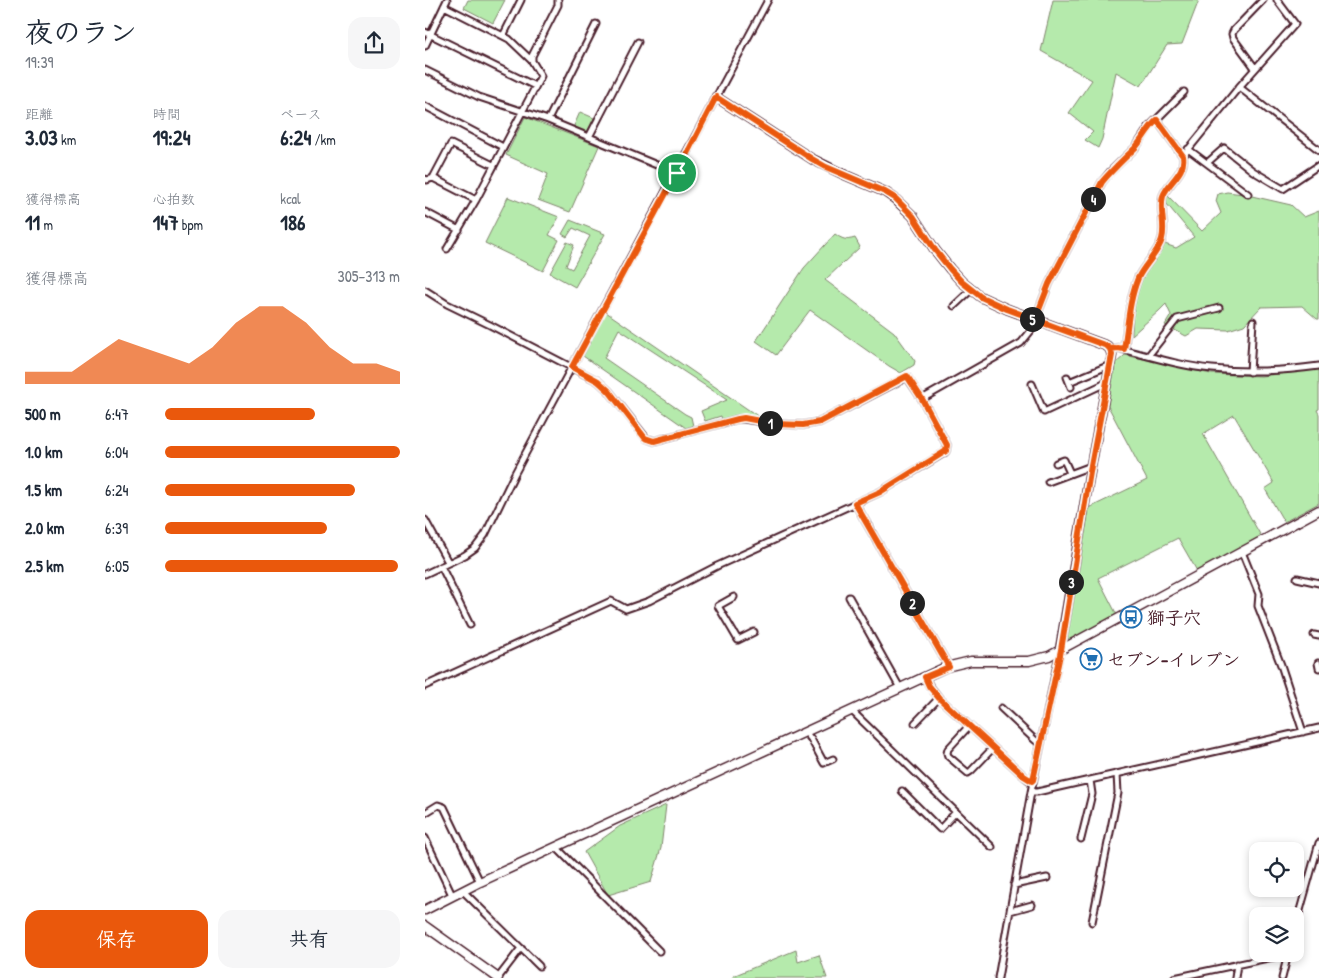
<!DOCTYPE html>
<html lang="ja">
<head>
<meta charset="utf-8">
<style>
  :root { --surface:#fff; --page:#f6f6f7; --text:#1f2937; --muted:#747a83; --accent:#ea580c }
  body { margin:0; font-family:"Patrick Hand","Klee One",sans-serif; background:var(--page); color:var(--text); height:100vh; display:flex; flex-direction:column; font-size:19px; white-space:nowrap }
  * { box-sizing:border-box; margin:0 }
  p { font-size:16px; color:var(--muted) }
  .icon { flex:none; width:28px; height:28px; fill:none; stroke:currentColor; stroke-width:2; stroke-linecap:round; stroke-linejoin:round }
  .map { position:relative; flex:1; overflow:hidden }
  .drawer { display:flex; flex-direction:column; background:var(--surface); width:425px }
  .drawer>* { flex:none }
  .tools { position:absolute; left:824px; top:842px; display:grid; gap:10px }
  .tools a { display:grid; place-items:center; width:55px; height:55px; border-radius:10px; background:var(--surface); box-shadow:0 2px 8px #0003; font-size:25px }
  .pin { position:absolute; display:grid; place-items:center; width:42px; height:42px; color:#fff; margin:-21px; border:2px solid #fff; border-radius:50%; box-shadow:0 1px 5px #0007 }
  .km { position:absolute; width:25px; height:25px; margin:-12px; border-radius:50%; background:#222; color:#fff; font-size:14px; line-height:25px; text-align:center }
  .round { display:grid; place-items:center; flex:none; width:52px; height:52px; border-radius:15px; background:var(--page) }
  .overview { display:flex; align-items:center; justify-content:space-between; height:85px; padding:0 25px }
  h1 { font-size:28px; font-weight:800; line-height:38px }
  .stats { display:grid; grid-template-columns:repeat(3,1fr); gap:8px; height:85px; padding:5px 25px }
  .stats div { display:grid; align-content:center }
  .stats b { font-size:21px; font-weight:800 }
  .stats small { font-size:14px; font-weight:400 }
  .stats p { font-size:14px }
  .chart { height:140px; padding:10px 25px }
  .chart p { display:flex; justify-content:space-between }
  .chart svg { width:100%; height:90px; margin-top:5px; fill:var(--accent); opacity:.7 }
  .cta { display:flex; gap:10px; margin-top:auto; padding:10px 25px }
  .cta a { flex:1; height:58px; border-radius:15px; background:var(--accent); color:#fff; font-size:20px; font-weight:800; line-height:58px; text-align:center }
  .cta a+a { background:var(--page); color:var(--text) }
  ul { padding:0 25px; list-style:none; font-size:16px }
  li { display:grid; grid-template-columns:80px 60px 1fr; align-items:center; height:38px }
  li i { height:12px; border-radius:6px; background:var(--accent) }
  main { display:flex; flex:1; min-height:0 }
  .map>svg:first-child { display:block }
</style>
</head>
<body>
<main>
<section class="drawer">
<div class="overview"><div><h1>夜のラン</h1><p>19:39</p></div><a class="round"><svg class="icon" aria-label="share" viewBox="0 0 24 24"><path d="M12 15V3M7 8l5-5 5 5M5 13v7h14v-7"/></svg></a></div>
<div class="stats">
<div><p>距離</p><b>3.03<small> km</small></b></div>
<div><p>時間</p><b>19:24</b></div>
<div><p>ペース</p><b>6:24<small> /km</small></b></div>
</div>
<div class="stats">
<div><p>獲得標高</p><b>11<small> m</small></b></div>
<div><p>心拍数</p><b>147<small> bpm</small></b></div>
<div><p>kcal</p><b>186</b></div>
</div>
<div class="chart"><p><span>獲得標高</span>305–313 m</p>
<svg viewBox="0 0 160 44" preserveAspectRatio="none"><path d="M0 44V38L10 38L20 38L30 30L40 22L50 26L60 30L70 34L80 26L90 14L100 6L110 6L120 14L130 26L140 34L150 34L160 38V44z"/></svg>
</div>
<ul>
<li><b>500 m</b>6:47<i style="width:64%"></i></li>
<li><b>1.0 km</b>6:04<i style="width:100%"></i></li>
<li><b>1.5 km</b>6:24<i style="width:81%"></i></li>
<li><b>2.0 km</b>6:39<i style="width:69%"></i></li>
<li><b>2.5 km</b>6:05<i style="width:99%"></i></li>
</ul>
<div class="cta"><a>保存</a><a>共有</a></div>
</section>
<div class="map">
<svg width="894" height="978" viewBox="0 0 894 978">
  <rect width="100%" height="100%" fill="#fff"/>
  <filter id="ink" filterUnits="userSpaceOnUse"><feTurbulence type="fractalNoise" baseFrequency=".02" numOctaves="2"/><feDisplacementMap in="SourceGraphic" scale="10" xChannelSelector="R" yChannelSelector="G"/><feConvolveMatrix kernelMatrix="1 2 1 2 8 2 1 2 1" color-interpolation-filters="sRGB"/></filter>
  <g filter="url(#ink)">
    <path fill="#b5eaac" stroke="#80846c" d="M43 0H80L68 23 39 8Z
      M628 0H774L757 44 742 45 716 86 691 72 677 139 673 148 660 140 668 132 644 113 667 80 616 51Z
      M155 112 169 118 163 130 158 132 148 128Z
      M100 117 174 146 145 212 113 200 123 174 81 155Z
      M802 192 818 194 866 205 879 217 894 211V319H892L877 306 836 307 819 325 803 330 773 329 761 336 740 325 746 315 741 304 734 311 707 335 708 299 715 277 737 243 751 248 769 237 741 203 742 195 777 231 796 213 791 201 793 194Z
      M83 197 134 217 124 235 134 240 118 271 60 243Z
      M145 220 180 234 150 287 125 273 142 242 149 245 141 266 147 269 165 236 148 228 142 237 137 234Z
      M410 234C417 239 421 241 430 238L435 247 400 280 469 332 490 361 489 365 476 373 464 366 385 310 351 355 331 341 379 268Z
      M181 312 337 419 312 416 297 420 296 416 280 421 276 411 302 400 194 329 179 358 260 414 266 417 268 426 261 428 158 356Z
      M700 355 786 374 836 376 894 369V409L892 410 894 414V503L859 522 840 489 849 483 809 415 778 434 836 536 772 571 753 538 673 578 692 615 645 640 641 637 664 508 722 480 683 406 689 365Z
      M241 805 236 848 226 882 183 895 159 852 195 826Z
      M371 950 373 962 394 955 402 978H309L308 976Z"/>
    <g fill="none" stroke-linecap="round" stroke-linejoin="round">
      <g stroke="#4a1f2b" stroke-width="9">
        <path id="street" d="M19 6 84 39 107 61 116 76 51 200 22 249
          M0 32 110 86
          M78 36 96 0
          M0 46 22 0
          M107 61V56L133 5V0
          M830 68 808 38 807 34 809 30 838 0
          M0 70 54 97 123 120 251 173
          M814 87 894 150
          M0 106 78 147
          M123 120 171 24
          M164 137 213 42
          M763 149 823 194
          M758 156 814 87 870 24 852 0
          M782 163 799 148 828 171 858 189 894 165
          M0 179 2 180 8 178
          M51 200 8 178 26 144 68 165
          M0 212 34 230
          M0 290 22 304 65 325 173 381 184 391 221 438 229 441 313 419H319L351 424 378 425 395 422 482 377 497 399 522 445 521 451 519 453 455 492 292 566 224 601 201 609 186 601 0 686
          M529 306 546 290
          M610 320 624 284 677 182 685 172 711 147 724 127 759 92
          M685 349 693 348C724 356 755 366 787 369 823 373 858 371 894 366
          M699 349C703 325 704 300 713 278 719 265 734 252 737 239 741 225 734 210 738 196 743 182 761 173 758 156L732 120
          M723 356 752 319 794 308
          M825 372 828 321
          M642 377 646 387
          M644 382 685 365
          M607 384 619 412 681 383
          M497 399 596 343 614 321
          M631 463 639 460 645 473
          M623 482 666 466
          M430 503 524 667
          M0 520 23 562
          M817 552 834 594 833 606 856 665 878 732
          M16 566 45 625
          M0 574 40 555 50 548 60 535 90 473 343 0
          M872 578 894 583
          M309 597 293 606 313 640 329 632
          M424 597 475 688
          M889 635 894 636
          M893 663 894 668
          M500 677 504 685 514 698 599 776 604 780H608
          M576 708 610 740 614 743 615 742
          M427 711 567 847
          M490 723 514 698
          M544 726 523 749 522 753 523 756 543 773 546 771 568 748
          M381 733 386 739 399 763 408 759
          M477 791 515 829 531 812
          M606 792H612L894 728
          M0 813 13 805 19 807 55 882
          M0 838 27 895
          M656 839 667 794 665 780
          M131 847 234 951
          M589 885 622 878
          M38 891 114 966
          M585 911 607 905
          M667 922 693 793 692 774
          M870 928 894 843
          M73 978 96 948
          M573 978 606 792 635 650
          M749 978 862 954
          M810 978 812 964
          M857 978 863 954"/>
      </g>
      <g stroke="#4a1f2b" stroke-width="11">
        <path id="secondary" d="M291 97 387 159 420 175 460 192 470 199 488 216 510 250 525 269 537 282 556 297 582 309 682 346 685 349 687 355 666 466 635 650
          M0 910 55 882 521 667 546 661H604L624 656 894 510
          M0 926 73 978"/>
      </g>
      <use href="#street" stroke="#fff" stroke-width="5"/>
      <use href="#secondary" stroke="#fff" stroke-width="8"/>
    </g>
  </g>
  <g fill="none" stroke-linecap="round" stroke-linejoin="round" filter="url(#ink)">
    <g stroke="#fff" stroke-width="10">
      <path id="route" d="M252 173 147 367 173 381 184 391 220 438 229 441 313 419 319 418 351 424 378 425 395 422 482 376 497 399 522 445 521 451 455 492 430 503 524 667 500 677 504 686 514 698 599 776 607 781 608 780 636 650 666 466 687 355 685 349 682 346 610 320 624 284 677 182C687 170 699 159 710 148 718 139 723 128 732 120L758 156C761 173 743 182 738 196 734 210 741 225 737 239 734 252 719 265 713 278 704 300 703 325 699 349L693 348 685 349 682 346 582 309 556 297 537 282 525 269 510 250 488 216 470 198 460 192 401 167 387 159 291 97 252 173"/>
    </g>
    <use href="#route" stroke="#ea580c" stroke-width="6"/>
  </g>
  <defs>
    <g id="bus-ring" transform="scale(1.125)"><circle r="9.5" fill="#fff" stroke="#1f6fb2" stroke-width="1.5"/><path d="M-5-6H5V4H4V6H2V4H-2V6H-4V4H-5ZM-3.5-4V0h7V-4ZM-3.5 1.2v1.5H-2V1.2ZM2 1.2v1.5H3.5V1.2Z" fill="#1f6fb2"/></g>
    <g id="supermarket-ring" transform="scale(1.125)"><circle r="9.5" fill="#fff" stroke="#1f6fb2" stroke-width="1.5"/><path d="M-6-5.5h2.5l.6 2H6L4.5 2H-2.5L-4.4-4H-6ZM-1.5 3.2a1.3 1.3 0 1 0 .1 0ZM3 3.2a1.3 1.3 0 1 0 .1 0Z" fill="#1f6fb2"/></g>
  </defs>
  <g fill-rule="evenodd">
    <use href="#bus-ring" x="706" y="617"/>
    <use href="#supermarket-ring" x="666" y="659"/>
  </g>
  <g text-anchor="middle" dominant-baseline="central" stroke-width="4.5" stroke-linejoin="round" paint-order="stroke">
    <g font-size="18" font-weight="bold" fill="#4a1f2b" stroke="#fff" text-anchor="start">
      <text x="722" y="617">獅子穴</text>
      <text x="682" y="659">セブン-イレブン</text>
    </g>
  </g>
</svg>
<div class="tools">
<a><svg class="icon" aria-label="locate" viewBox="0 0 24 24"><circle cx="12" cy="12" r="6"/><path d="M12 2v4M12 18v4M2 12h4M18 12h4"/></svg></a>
<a><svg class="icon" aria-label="layers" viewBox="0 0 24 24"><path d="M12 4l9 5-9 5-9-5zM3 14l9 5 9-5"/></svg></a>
</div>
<div class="pin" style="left:252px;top:173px;background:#1e9e55"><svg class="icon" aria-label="arrive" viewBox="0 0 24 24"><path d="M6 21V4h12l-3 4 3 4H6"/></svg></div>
<b class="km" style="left:345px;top:423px">1</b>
<b class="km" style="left:487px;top:603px">2</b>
<b class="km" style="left:646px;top:582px">3</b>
<b class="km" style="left:668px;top:199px">4</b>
<b class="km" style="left:607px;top:319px">5</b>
</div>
</main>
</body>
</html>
